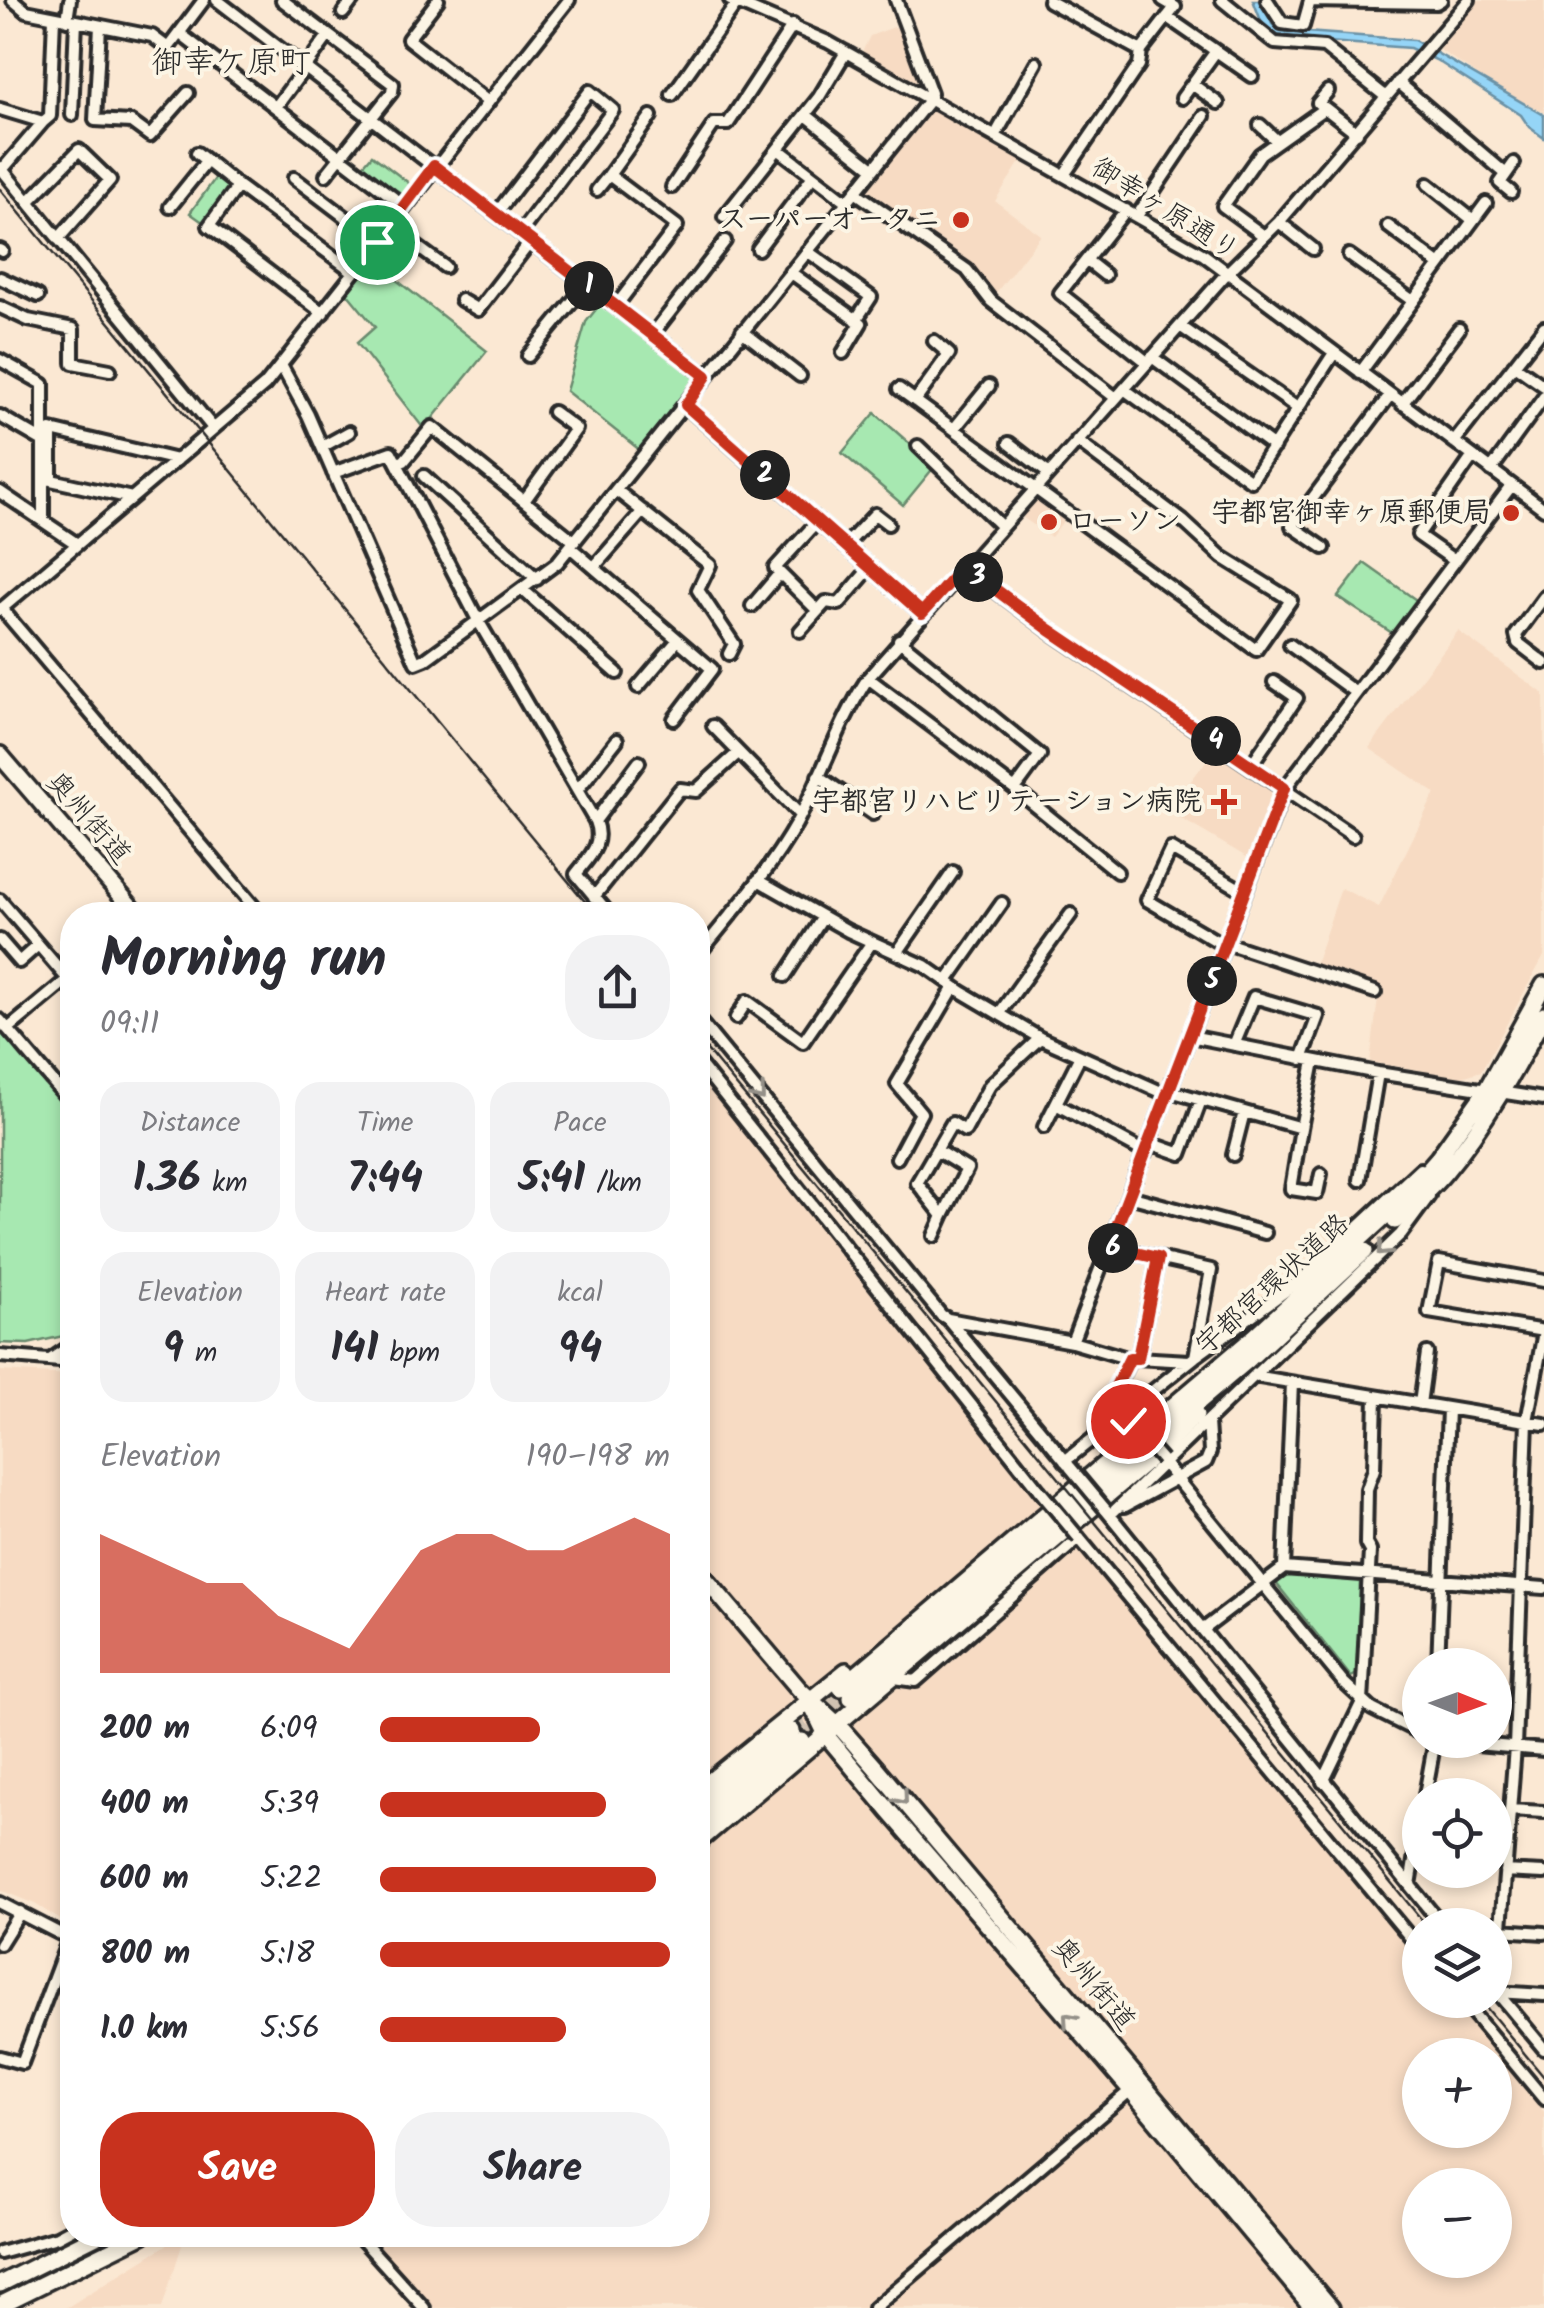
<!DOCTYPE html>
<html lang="en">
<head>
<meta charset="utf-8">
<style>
  :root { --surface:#fff; --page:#f2f2f3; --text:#2b2b33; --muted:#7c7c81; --accent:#c8321e }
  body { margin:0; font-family:Kalam,"Klee One",sans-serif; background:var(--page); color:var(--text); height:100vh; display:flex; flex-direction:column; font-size:38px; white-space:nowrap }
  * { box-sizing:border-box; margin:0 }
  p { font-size:32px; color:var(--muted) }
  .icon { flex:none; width:55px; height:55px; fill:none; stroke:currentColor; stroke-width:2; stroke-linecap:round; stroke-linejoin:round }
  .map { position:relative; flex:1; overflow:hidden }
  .sheet { position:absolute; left:60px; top:902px; width:650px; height:1345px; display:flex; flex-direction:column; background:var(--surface); border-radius:40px; box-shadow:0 5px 15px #0003 }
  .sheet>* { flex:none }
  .needle { width:65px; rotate:91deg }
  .buttons { position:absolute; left:1402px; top:1648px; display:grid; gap:20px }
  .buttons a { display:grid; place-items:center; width:110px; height:110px; border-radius:50%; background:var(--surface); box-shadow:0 5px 15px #0003; font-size:50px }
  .pin { position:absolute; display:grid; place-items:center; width:85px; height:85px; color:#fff; margin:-42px; border:5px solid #fff; border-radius:50%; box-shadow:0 2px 10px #0007 }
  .km { position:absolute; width:50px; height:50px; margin:-25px; border-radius:50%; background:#222; color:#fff; font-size:28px; line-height:50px; text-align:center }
  .round { display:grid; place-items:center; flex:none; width:105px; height:105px; border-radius:40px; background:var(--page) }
  .headline { display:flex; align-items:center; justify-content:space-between; height:170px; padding:0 40px }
  h1 { font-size:55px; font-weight:800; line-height:75px }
  .stats { display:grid; grid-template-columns:repeat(3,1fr); gap:15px; height:170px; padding:10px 40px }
  .stats div { display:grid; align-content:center; border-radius:25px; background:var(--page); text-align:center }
  .stats b { font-size:42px; font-weight:800 }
  .stats small { font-size:28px; font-weight:400 }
  .stats p { font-size:28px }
  .chart { height:280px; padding:20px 40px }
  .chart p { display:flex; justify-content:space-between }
  .chart svg { width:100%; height:180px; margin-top:10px; fill:var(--accent); opacity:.7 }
  .primary-button { display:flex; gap:20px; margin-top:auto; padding:20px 40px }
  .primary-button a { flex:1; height:115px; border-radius:40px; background:var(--accent); color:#fff; font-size:40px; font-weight:800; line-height:115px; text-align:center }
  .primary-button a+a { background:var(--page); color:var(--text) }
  ul { padding:0 40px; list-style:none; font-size:32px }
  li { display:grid; grid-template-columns:160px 120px 1fr; align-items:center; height:75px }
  li i { height:25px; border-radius:12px; background:var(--accent) }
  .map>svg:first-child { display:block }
</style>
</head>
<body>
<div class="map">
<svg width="1544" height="2308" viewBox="0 0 1544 2308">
  <rect width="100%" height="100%" fill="#fbe8d3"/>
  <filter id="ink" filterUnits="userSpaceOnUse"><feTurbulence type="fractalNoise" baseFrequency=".01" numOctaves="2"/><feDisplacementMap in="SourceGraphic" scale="20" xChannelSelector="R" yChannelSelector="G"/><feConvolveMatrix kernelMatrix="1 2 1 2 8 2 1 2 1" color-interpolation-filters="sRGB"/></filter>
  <g filter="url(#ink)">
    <path fill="#f7dbc3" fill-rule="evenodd" d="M1477 0H1544V112L1520 103 1437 48Z
      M894 27 902 28 926 87 862 52 870 36Z
      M930 105 1022 159 995 201 1041 235 995 294 977 274 862 190Z
      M1038 495 1067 516 1051 537 1022 517Z
      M1458 631 1544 694V956L1481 1071 1462 1077 1370 1062 1379 990 1314 968 1341 888 1379 907 1435 793 1369 748Z
      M1216 748 1277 792 1250 859 1168 811Z
      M698 1065 1420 1959V2000H1453L1544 2112V2308H434L368 2235H698ZM1420 2055H1495V2130H1420ZM1420 2185H1495V2260H1420Z
      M0 1371 72 1375V1927L35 1904 0 1890Z
      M176 2239 182 2245 162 2308H66Z"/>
    <path fill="#a7e8b1" stroke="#698a6e" stroke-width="2.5" d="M372 155 414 187 402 202 360 169Z
      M217 176 229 184 230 188 204 223 190 213Z
      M371 260 487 351 424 429 357 343 375 327 347 293Z
      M601 303 696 375 695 385 641 451 566 391 586 322Z
      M875 413 935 466 903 505 842 453Z
      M1364 563 1419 602 1395 635 1338 597Z
      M0 1024 72 1105V1334L28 1344 0 1343Z
      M1289 1575 1360 1581 1357 1674 1351 1677 1276 1583Z"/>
    <path fill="#95d5f7" stroke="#6b91a5" stroke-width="2.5" d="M1253 0H1262L1272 24 1279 30 1414 40 1544 115V138L1529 127 1521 115 1436 60 1410 48 1274 38 1261 21Z"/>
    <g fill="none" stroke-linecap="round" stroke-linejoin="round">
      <path stroke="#d1c2b1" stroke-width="15" stroke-dasharray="15 8" stroke-linecap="butt" d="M792 1731 841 1688
        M802 1741 851 1698"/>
      <g stroke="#2b2b2b" stroke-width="18">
        <path id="minor" d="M13 0 26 11 152 36 168 48 204 0
          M217 0 706 376
          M282 0 393 84 392 92 326 175
          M438 0 408 39 487 101
          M730 0 828 42 1204 255 1544 509
          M1222 0 1275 43 1324 47 1385 96
          M1267 0 1282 23 1303 26 1310 1 1436 3 1441 0
          M1049 1 1141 51
          M343 13 353 0
          M1167 17 1252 76
          M67 20 70 0
          M100 26 95 120 131 122 150 136 188 93
          M179 33 404 206
          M1398 82 1506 174
          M1192 84 1218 103
          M672 95 737 3
          M1182 98 1216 51
          M276 107 328 36
          M1325 108 1318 103 1328 91
          M0 109 43 122 50 116 54 17
          M72 115 76 21
          M806 115 873 168
          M1260 125 1277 141
          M995 136 1036 63
          M778 149 847 202
          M197 153 238 186 209 226 323 313
          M0 167 213 428
          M2 170 43 122
          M1064 175 1139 65 1141 51 1175 7 1163 0
          M294 178 377 241
          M1428 184 1473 220
          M238 186 354 272
          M672 187 714 124H728L793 25
          M597 190 609 175
          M855 192 967 270 991 301 1116 398
          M1511 192 1500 183 1514 163
          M28 202 79 150 110 180 58 239
          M170 207 207 161
          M1126 210 1060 293 1147 362
          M496 214 590 91 613 110 520 233
          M1137 216 1204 116
          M724 217 819 97 846 52
          M1279 222 1313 249
          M389 226 445 267
          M1388 226 1440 265
          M1264 236 1223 206 1260 154 1325 108 1357 133
          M758 249 813 176
          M0 250 2 251
          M807 251 871 297 856 320
          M1349 255 1413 301
          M1086 260 1105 275
          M790 272 861 323 843 353
          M0 278 38 296
          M461 300 478 310 531 241
          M616 306 677 226 609 175 651 116
          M0 307 28 320 73 329V363L110 370
          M1180 326 1296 407
          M742 331 800 376
          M652 335 725 241
          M528 356 587 284
          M1152 357 1274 447
          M0 360 43 384V520
          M1514 365 1544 386
          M282 367 308 415 416 663 426 659 557 563 930 99 931 93 896 0
          M1360 373 1486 203
          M899 389 1256 650 1291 600 1222 557 1183 521 1077 441
          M1124 389 1251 481 1334 353
          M915 401 949 354 934 341
          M1402 404 1459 329
          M685 405 922 613
          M0 416 43 441
          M954 429 989 386
          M1454 442 1544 327
          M1009 443 1048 473
          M918 446 1001 526
          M322 447 349 432
          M396 462 404 461 432 427 574 541
          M1491 470 1544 397
          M333 473 391 452 479 622 595 821C604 844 590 856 576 874L610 915
          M424 476 537 579
          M616 490 710 565 698 590 734 644 729 654
          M0 492 77 544
          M132 498 51 480V430L177 460
          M524 501 576 429 553 412
          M818 521 775 568 818 611 826 602 839 604 870 568
          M845 546 875 514 888 524
          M570 547 712 669 674 719
          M1324 548 1292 526 1390 395
          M1455 561 1418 535 1473 456
          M594 567 643 511
          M964 567 1050 631 1353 836
          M523 590 617 673
          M1544 597 1516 635 1518 643 1544 663
          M752 606 780 573
          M1 608 261 915
          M0 610 265 385 569 0
          M800 631 818 611
          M899 640 1040 755 1015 789
          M1290 645 1356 693
          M868 678 1015 789 1117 872
          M638 687 678 640
          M713 726 800 815
          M1251 765 1297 698 1274 682
          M818 776 873 814
          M579 788 617 740
          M595 821 639 762
          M758 880 848 931 925 966 962 992 1040 1038 1168 1095
          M594 897 680 789 696 791 738 753
          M0 900 72 984
          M0 940 19 962 38 945
          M1226 943 1375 992
          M1225 946 1147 900 1171 849 1245 892
          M897 953 953 872
          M698 955C732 913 769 872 796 824 822 776 838 724 868 678L1227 273 1279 222 1469 0
          M785 976 823 917
          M947 981 1002 903
          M999 1014 1071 914
          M736 1018 747 1001 803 1042 872 942
          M698 1019 941 1315 948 1319
          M0 1020 72 1104
          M8 1029 68 979
          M1190 1036 1378 1073 1544 1099
          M1234 1045 1254 997 1318 1016 1302 1059
          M698 1062 1039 1490
          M1170 1091 1301 1128 1314 1061
          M1056 1104 1146 1153
          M1044 1127 1080 1056
          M1301 1128 1291 1189 1317 1193 1321 1174
          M1150 1143 1181 1154 1201 1100
          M936 1150 967 1169 943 1216
          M1233 1155 1244 1112
          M897 1158 921 1113 897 1084 954 987
          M1360 1180 1378 1073
          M1129 1196 1265 1233
          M934 1236 943 1216 917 1183 952 1123 965 1131 990 1085 1040 1038
          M1109 1247 1211 1270 1195 1357
          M1544 1281 1439 1262 1429 1312 1544 1331
          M0 1356 72 1362
          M1136 1358 1189 1361
          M1138 1358 1158 1258
          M50 1360 72 1345
          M1254 1376 1544 1424
          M1420 1404 1427 1353
          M1128 1421 1111 1398 1130 1359 1072 1342 1285 788 1512 485
          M1096 1434 1111 1398
          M1065 1461 1195 1357 1302 1279 1420 1169
          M1162 1461 1344 1683 1372 1709 1420 1733
          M1068 1464 948 1319 1072 1342
          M1125 1506 1206 1462 1210 1452 1208 1422
          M1105 1509 1442 1925
          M1110 1515 1401 1234 1429 1196
          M1284 1568 1292 1383
          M1204 1629 1284 1568 1544 1588
          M1438 1665 1448 1409
          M894 1678 916 1681 1079 1538 1420 1949
          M1432 1740 1544 1750
          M1323 1782 1362 1702 1370 1551 1366 1544 1367 1489 1374 1469 1376 1397
          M1425 1795 1435 1740
          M1510 1810 1544 1812
          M1505 1871 1544 1873
          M1410 1885 1420 1825
          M0 1903 72 1940
          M1500 1930 1544 1933
          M71 1939 72 1924
          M0 1944 20 1912
          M1495 1990 1544 2049
          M1496 1992 1515 1747 1527 1421 1544 1332
          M1496 1992 1544 1995
          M1462 2000 1544 2099
          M0 2057 22 2063 69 1938
          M358 2235 424 2308
          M0 2253 57 2237 72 2229
          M874 2308 1132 2089"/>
      </g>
      <g stroke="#2b2b2b" stroke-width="22">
        <path id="highway" d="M0 755 138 915
          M1395 1221C1412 1205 1430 1190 1445 1172 1485 1124 1515 1070 1544 1015
          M698 1570 799 1689 838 1725 875 1767 1331 2308
          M841 1688 1254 1337 1396 1206 1438 1158 1485 1092 1544 985
          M851 1698 1248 1360 1365 1251
          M813 1708 826 1735 890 1812 1131 2090 1313 2308
          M698 1791 846 1671
          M698 1808 792 1731
          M698 1825 802 1741
          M698 1842 1162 1449 1196 1415
          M0 2284 98 2235
          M0 2305 142 2235"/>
      </g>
      <use href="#minor" stroke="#fcf5e5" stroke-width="10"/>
      <use href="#highway" stroke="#fcf5e5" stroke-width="15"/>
      <path stroke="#2b2b2b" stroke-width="2.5" d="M0 189 596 915
        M698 1039 1426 1925
        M1480 2000 1544 2077"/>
      <g stroke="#2b2b2b" stroke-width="18" stroke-linecap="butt">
        <path id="minor-bridge" d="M1128 1421 1162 1460
          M1070 1467 1105 1509
          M1039 1490 1079 1538"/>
      </g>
      <use href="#minor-bridge" stroke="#fcf5e5" stroke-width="10"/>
    </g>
    <defs><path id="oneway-chevron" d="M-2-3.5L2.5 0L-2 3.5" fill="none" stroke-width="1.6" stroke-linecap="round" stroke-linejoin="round" transform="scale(2.5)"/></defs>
    <g stroke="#949088">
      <use href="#oneway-chevron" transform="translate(759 1094) rotate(51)"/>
      <use href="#oneway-chevron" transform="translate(1383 1250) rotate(136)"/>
      <use href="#oneway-chevron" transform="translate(902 1798) rotate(50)"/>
      <use href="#oneway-chevron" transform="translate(1069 2019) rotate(-131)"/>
    </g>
  </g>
  <g fill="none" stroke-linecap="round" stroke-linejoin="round" filter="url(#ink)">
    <g stroke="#fff" stroke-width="20">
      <path id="route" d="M377 242 434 166 706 376 686 405 922 613 964 566 1050 630 1284 788 1109 1247 1158 1258 1138 1358H1130L1110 1398 1128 1421"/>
    </g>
    <use href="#route" stroke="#c8321e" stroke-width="12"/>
  </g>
  <g fill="#c8321e" stroke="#fcf5e5" stroke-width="4">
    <circle cx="961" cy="220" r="10"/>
    <circle cx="1511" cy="513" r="10"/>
    <circle cx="1049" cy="522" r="10"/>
    <path d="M1219 787h10v10h10v10h-10v10h-10v-10h-10v-10h10z"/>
  </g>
  <g text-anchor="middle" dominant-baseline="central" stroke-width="8" stroke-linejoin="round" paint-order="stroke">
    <g font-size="28" fill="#2b2b2b" stroke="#fcf5e5">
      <text transform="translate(1165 210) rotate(32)">御幸ヶ原通り</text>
      <text transform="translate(88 819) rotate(49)">奥州街道</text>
      <text transform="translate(1273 1285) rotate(-42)">宇都宮環状道路</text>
      <text transform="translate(1093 1985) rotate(50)">奥州街道</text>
    </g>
    <g font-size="28" font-weight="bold" fill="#2b2b2b" stroke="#fcf5e5" text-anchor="end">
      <text x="941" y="220">スーパーオータニ</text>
      <text x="1491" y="513">宇都宮御幸ヶ原郵便局</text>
      <text x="1069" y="522" text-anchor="start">ローソン</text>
      <text x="1202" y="802">宇都宮リハビリテーション病院</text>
    </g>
    <g font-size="32" fill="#2b2b2b" stroke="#fcf5e5">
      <text x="231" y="63">御幸ケ原町</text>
    </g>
  </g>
</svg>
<div class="buttons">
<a><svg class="needle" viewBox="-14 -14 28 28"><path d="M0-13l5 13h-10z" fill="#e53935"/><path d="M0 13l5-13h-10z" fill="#7c7c81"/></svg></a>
<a><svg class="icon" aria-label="locate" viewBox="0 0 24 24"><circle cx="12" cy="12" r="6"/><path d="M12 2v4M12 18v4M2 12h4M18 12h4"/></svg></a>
<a><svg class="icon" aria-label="layers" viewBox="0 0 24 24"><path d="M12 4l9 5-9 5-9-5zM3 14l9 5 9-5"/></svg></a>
<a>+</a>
<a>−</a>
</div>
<div class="pin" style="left:377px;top:242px;background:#1e9e55"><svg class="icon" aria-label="arrive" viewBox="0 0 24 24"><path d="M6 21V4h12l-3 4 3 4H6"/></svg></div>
<div class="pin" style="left:1128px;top:1421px;background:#d93025"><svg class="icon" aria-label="check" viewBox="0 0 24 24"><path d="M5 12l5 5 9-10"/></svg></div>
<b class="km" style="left:589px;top:286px">1</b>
<b class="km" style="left:765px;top:475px">2</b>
<b class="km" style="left:978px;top:577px">3</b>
<b class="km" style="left:1216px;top:741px">4</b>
<b class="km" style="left:1212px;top:981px">5</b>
<b class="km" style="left:1113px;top:1248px">6</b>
<section class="sheet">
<div class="headline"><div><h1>Morning run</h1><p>09:11</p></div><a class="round"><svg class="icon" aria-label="share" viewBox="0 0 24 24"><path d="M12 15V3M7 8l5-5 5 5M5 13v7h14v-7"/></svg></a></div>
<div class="stats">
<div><p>Distance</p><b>1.36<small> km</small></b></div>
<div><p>Time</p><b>7:44</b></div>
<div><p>Pace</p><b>5:41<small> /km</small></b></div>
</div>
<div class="stats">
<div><p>Elevation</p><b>9<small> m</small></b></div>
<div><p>Heart rate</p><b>141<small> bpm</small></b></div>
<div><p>kcal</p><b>94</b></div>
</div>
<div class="chart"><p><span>Elevation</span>190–198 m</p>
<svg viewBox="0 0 160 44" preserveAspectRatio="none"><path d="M0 44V10L10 14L20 18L30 22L40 22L50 30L60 34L70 38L80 26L90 14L100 10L110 10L120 14L130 14L140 10L150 6L160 10V44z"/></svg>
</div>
<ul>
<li><b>200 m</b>6:09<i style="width:55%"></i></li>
<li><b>400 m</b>5:39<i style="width:78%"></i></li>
<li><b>600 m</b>5:22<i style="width:95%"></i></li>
<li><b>800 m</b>5:18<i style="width:100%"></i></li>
<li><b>1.0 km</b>5:56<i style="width:64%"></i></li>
</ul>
<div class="primary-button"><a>Save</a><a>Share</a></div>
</section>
</div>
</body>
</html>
